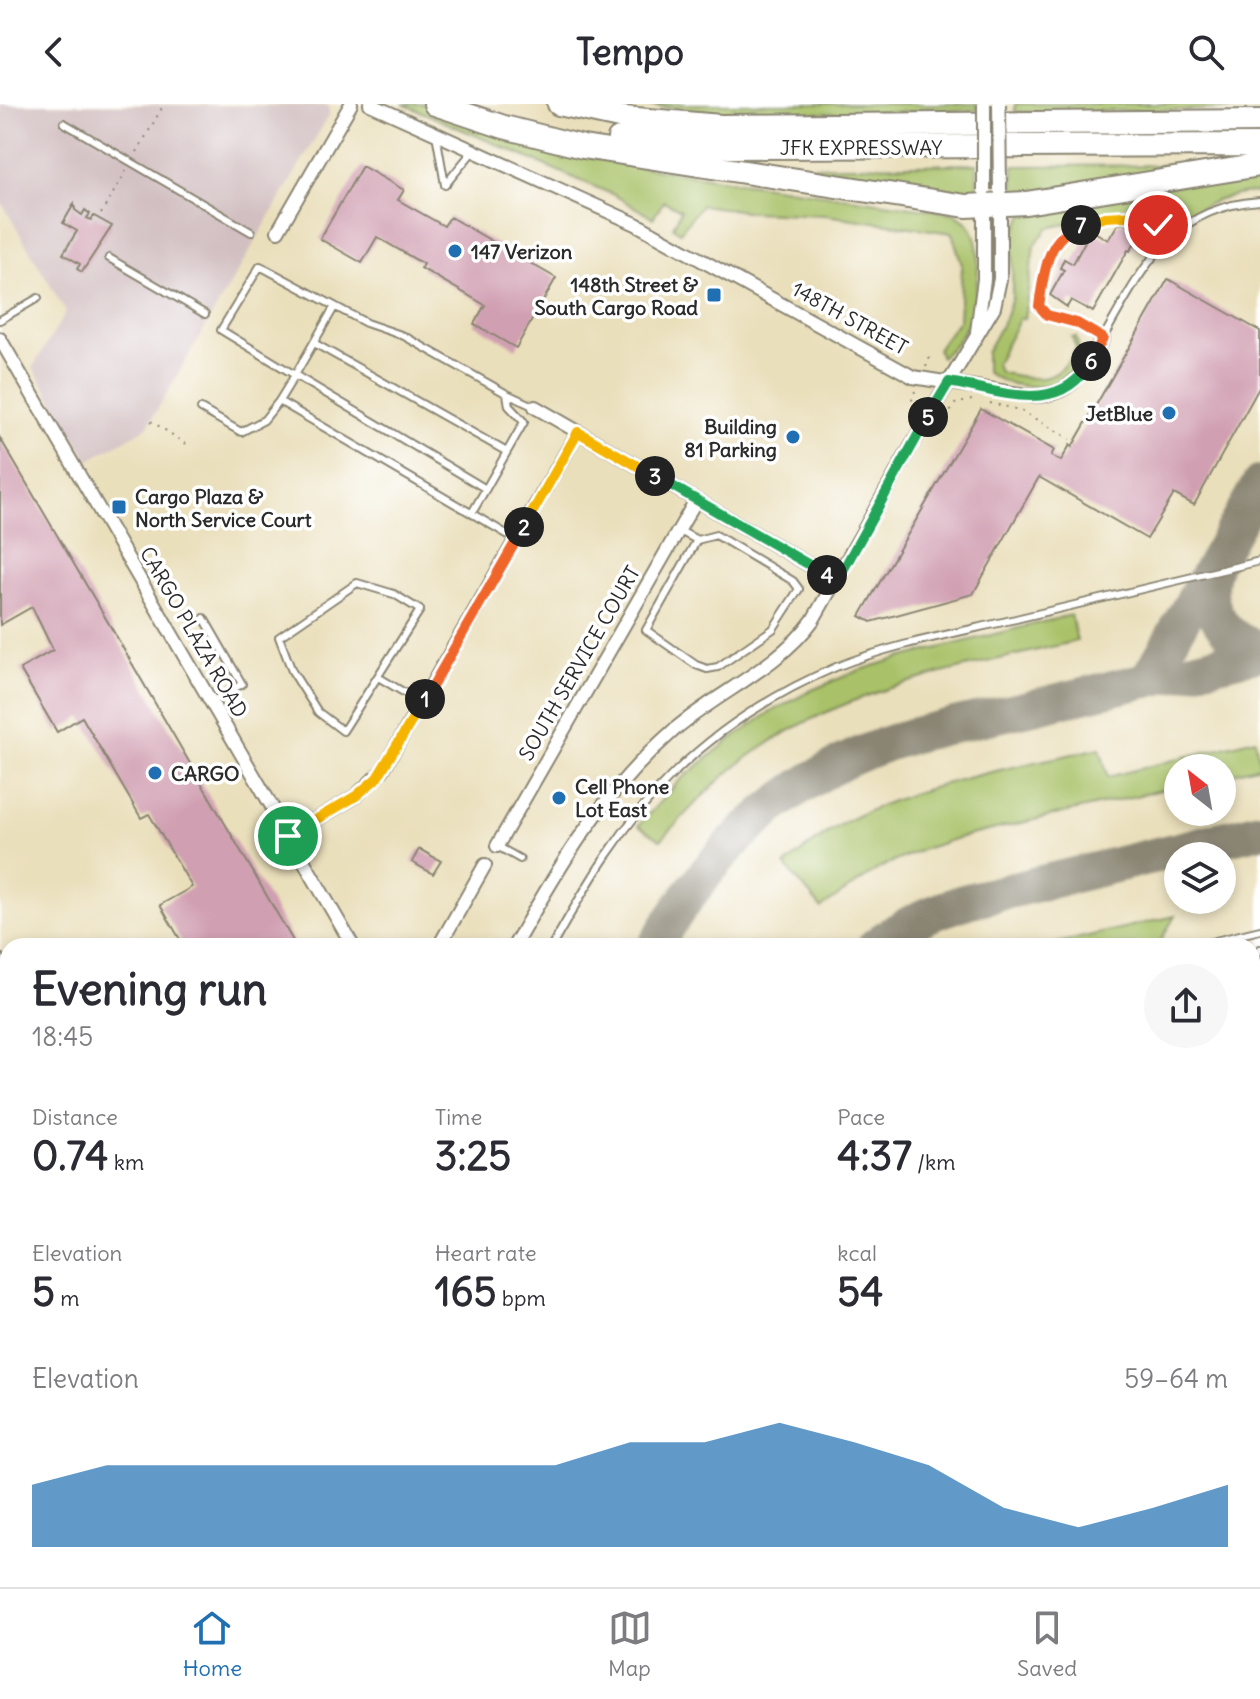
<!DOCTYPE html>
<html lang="en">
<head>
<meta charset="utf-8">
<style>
  :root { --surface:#fff; --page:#f7f7f7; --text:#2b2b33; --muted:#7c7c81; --line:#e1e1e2; --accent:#1f6fb2 }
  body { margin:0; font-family:Delius,sans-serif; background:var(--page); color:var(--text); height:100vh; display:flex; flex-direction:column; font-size:30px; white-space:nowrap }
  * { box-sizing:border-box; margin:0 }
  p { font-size:26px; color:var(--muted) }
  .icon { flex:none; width:44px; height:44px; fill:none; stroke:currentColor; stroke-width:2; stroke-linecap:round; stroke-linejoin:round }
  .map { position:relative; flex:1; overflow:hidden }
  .sheet { position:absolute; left:0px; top:834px; width:1260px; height:650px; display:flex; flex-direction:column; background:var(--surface); border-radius:24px 24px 0 0; box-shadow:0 4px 12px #0003 }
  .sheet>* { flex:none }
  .needle { width:52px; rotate:329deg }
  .buttons { position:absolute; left:1164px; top:650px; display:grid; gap:16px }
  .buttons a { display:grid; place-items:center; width:72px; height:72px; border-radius:50%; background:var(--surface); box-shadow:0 4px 12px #0003; font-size:40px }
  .pin { position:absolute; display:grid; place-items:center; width:68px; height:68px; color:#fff; margin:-34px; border:4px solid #fff; border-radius:50%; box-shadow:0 2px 8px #0007 }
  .km { position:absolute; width:40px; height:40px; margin:-20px; border-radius:50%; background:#222; color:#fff; font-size:22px; line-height:40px; text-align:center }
  .round { display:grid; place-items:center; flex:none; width:84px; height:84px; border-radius:42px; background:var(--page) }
  .overview { display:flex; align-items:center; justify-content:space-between; height:136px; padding:0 32px }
  h1 { font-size:44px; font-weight:700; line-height:60px }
  .figures { display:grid; grid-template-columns:repeat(3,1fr); gap:12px; height:136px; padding:8px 32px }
  .figures div { display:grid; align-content:center }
  .figures b { font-size:40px; font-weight:700 }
  .figures small { font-size:22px; font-weight:400 }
  .figures p { font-size:22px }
  .chart { height:224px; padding:16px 32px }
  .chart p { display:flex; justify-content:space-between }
  .chart svg { width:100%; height:144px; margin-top:8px; fill:var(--accent); opacity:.7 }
  header { display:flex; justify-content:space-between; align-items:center; height:104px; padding:0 32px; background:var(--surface); font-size:36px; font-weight:700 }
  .menu { display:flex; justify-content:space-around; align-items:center; height:112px; border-top:2px solid var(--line); background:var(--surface); font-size:22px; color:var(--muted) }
  .menu a { display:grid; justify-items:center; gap:4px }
  .menu .selected { color:var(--accent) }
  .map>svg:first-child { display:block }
</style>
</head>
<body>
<header><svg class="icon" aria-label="back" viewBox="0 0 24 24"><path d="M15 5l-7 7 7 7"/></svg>Tempo<svg class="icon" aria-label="search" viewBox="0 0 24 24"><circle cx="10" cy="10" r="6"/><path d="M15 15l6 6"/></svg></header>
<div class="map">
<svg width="1260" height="1483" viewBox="0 0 1260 1483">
  <rect width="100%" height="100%" fill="#fff"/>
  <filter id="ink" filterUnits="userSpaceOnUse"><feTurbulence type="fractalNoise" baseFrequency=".0125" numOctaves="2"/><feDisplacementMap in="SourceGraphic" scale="16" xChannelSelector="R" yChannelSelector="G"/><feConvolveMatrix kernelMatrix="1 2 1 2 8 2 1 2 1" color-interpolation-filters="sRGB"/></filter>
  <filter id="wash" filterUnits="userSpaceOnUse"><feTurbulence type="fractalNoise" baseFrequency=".006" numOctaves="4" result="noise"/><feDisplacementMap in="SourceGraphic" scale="32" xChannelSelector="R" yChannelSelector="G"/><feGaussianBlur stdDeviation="1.8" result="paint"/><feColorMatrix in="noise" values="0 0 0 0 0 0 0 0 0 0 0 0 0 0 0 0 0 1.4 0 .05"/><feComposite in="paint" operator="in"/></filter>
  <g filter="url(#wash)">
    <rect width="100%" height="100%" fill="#eadfbb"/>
    <path fill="#d2bfc1" d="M0 0 329 2V11L147 323 88 357 33 263 66 208 0 96Z"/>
    <path fill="#a9c167" stroke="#6a7649" stroke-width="2" d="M403 0H424L498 30 599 55 672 68 953 109C958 112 965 116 968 120 977 131 978 144 978 157 978 194 971 230 941 253L937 245 959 216 962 161 952 129 825 111 752 108 701 101 680 128 673 123 681 106 664 97 653 114 614 91Z
      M636 0H977V6C864 8 749 15 636 0Z
      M1015 0H1260V5L1015 8Z
      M977 60V93L787 69 786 63Z
      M1203 61 1014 94V62Z
      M1260 68V89C1229 88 1202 102 1176 117L1170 105 1148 101 1048 124 1034 142 1024 215 1020 214 996 259 999 268C1036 276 1057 283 1076 244L1072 233H1076C1096 291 1018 292 986 268V249L1005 214 1012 193 1013 129 1023 112 1037 104Z
      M1071 511 1077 537C961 565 838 584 740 659 711 681 686 709 661 736L638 722 679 677 726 639 769 609 812 586 857 567 903 553Z
      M1255 635 1260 662 1222 672V664H1178V682L958 734 921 746 881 763 821 804 785 761C806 745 827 727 851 715 928 677 1017 663 1100 644L1108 673Z
      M1175 812 1158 841 1045 842Z"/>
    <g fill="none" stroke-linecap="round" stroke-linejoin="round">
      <path stroke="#8a8573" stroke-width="36" d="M1214 462C1201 499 1222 536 1260 544
        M1148 576 1260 379
        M655 842C716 740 794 666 911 632 950 621 990 613 1029 604 1106 586 1183 567 1260 549
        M875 842C903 820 933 808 967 797L1260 726
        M0 1028 8 1041
        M0 1290 8 1295
        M321 1476 333 1483
        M502 1483 503 1476
        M537 1483 549 1476"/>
    </g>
    <g id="blocks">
      <path fill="#d09fb1" d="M362 62 404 86 398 96 444 122 450 113 556 174 516 244 474 220 485 201 421 164 423 160 377 133 362 159 320 135Z
        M74 100 75 106 82 111 85 106 90 110 87 114 91 116 94 112 112 122 82 168 77 165 80 160 63 150 77 127 63 119Z
        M1125 119 1141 128 1130 147 1128 146 1093 208 1071 196 1067 203 1050 191 1064 166 1060 164 1064 155 1073 160 1091 126 1108 136 1118 120Z
        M1168 175 1260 227V282L1194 401 1174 390 1147 435 1039 373 973 490 871 518 860 512 981 305 1054 346 1051 352 1061 357 1070 341 1072 343Z
        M0 334 98 501 296 842H184L160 801 192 783 149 710 141 714 82 613 57 628 20 565 53 546 32 503 0 521Z
        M419 745 441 757 433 770 412 758Z
        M1252 904 1260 909V985L1256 993 1259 995 1260 1019 1252 1014Z
        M1252 1167 1260 1172 1258 1186 1260 1188V1222L1252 1217Z
        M909 1476H985L981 1483H904Z
        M1008 1476H1044L1040 1483H1020Z"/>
    </g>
  </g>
  <g filter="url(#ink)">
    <use href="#blocks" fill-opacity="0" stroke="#8a8573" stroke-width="2"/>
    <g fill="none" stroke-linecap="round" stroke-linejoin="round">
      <g stroke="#8a8573" stroke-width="10">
        <path id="service" d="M64 19 251 128
          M436 30 445 81
          M445 81 473 47
          M1158 121 1141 111 1105 113 1066 126 1046 155 1039 202 1047 211 1077 219 1103 234C1143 164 1170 103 1260 97
          M109 154 205 210
          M335 202 295 271 486 385
          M0 216 38 194
          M314 239 507 348
          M201 305 241 328 264 316 279 297
          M472 409 524 318 509 302 507 290
          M678 426 697 436 716 431 793 477 799 485 773 525 718 563 707 565 696 561 646 526 697 436
          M517 436 279 297 295 271 221 226 260 162 366 219 404 232 507 290 535 303
          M357 479 394 490 420 506 343 627 318 608 292 567 279 533Z
          M204 514 242 580 211 598
          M378 573 422 599
          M497 742 520 755
          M552 842C587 780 622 720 674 669 720 624 777 588 836 563 895 539 962 528 1024 513 1102 495 1181 476 1260 457
          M1195 842 1260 826
          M0 853 8 867
          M1252 860 1260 845
          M1252 888 1260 893
          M1252 1017 1260 1003
          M1252 1142 1260 1146
          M1252 1275 1260 1263
          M0 1393 8 1397
          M144 1476 156 1483
          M234 1483 235 1476
          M601 1483 604 1476
          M896 1483 900 1476
          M988 1483 992 1476
          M1131 1483 1135 1476"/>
      </g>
      <g stroke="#8a8573" stroke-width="16">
        <path id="minor" d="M370 0 636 120 913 273 1033 292C1073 292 1086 265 1103 234
          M278 127 351 0
          M977 228 984 175V99
          M0 235 353 842
          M535 303 837 477
          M288 732 356 692 382 667 578 328
          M497 742 696 396
          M439 842 485 761
          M514 842C561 759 601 690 674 626 718 588 778 564 813 516L929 311 994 203 1000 175V97"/>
      </g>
      <g stroke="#8a8573" stroke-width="26">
        <path id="motorway" d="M435 0 504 23 583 43 966 102 1026 99 1260 61
          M559 0 624 14 721 22 1260 17
          M619 35 730 43 1260 41"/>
      </g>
      <path stroke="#8a8573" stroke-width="2" stroke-dasharray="2 6" stroke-linecap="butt" d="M137 48 164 0
        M101 110 126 67
        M926 263 930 253
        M915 287 911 299 918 304
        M990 299 1020 306 1070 335
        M941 316 944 318 955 300 972 296
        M151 317 188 341"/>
      <use href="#service" stroke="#fff" stroke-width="6"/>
      <use href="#minor" stroke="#fff" stroke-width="12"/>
      <use href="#motorway" stroke="#fff" stroke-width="22"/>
      <g stroke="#8a8573" stroke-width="16" stroke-linecap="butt">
        <path id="minor-bridge" d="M984 0V86
          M999 0 1000 86"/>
      </g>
      <use href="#minor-bridge" stroke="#fff" stroke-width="12"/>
    </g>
  </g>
  <g fill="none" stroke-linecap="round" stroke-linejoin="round" filter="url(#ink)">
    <g stroke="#fff" stroke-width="16">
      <path id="split-1" d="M288 732 356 692 377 674 425 595"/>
    </g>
    <g stroke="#fff" stroke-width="16">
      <path id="split-2" d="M425 595 524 423"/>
    </g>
    <g stroke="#fff" stroke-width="16">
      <path id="split-3" d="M524 423 578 328 655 372"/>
    </g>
    <g stroke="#fff" stroke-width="16">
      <path id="split-4" d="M655 372 827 471"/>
    </g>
    <g stroke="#fff" stroke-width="16">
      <path id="split-5" d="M827 471 837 477 928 313"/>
    </g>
    <g stroke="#fff" stroke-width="16">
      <path id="split-6" d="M928 313 949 278C1000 287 1060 313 1091 257"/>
    </g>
    <g stroke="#fff" stroke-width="16">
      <path id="split-7" d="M1081 121C1046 132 1044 170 1039 202L1047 211 1077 219 1103 234 1091 257"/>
    </g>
    <g stroke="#fff" stroke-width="16">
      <path id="split-8" d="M1081 121 1105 113 1141 111 1158 121"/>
    </g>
    <use href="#split-1" stroke="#f5b400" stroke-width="10"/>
    <use href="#split-2" stroke="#f0652b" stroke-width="10"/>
    <use href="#split-3" stroke="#f5b400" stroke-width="10"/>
    <use href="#split-4" stroke="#22a559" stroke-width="10"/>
    <use href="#split-5" stroke="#22a559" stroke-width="10"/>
    <use href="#split-6" stroke="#22a559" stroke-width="10"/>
    <use href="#split-7" stroke="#f0652b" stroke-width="10"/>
    <use href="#split-8" stroke="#f5b400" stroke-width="10"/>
  </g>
  <g fill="#1f6fb2" stroke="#fff" stroke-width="3">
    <circle cx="455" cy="147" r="8"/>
    <rect x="706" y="183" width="16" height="16" rx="4"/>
    <circle cx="1169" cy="309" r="8"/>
    <circle cx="793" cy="333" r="8"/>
    <rect x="111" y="395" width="16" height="16" rx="4"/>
    <circle cx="155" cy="669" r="8"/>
    <circle cx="559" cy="694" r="8"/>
  </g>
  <g text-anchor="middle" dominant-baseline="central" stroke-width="7" stroke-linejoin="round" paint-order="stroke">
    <g font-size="20" fill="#2b2b2b" stroke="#fff">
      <text x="861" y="43">JFK EXPRESSWAY</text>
      <text transform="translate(850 214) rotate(29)">148TH STREET</text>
      <text transform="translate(194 528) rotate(60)">CARGO PLAZA ROAD</text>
      <text transform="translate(579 559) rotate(-60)">SOUTH SERVICE COURT</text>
    </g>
    <g font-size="20" font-weight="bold" fill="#2b2b2b" stroke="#fff" text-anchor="start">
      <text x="471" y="147">147 Verizon</text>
      <text x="698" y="180" text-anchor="end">148th Street &amp;<tspan x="698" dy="23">South Cargo Road</tspan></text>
      <text x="1153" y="309" text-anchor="end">JetBlue</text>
      <text x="777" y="322" text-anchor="end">Building<tspan x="777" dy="23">81 Parking</tspan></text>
      <text x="135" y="392">Cargo Plaza &amp;<tspan x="135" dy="23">North Service Court</tspan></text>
      <text x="171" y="669">CARGO</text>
      <text x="575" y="682">Cell Phone<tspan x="575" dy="23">Lot East</tspan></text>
    </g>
  </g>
</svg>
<div class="buttons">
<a><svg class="needle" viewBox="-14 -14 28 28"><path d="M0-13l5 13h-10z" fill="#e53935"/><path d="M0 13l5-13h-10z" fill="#7c7c81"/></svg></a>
<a><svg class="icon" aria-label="layers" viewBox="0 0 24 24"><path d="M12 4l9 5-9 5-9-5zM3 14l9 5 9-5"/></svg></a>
</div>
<div class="pin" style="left:288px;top:732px;background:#1e9e55"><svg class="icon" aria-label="arrive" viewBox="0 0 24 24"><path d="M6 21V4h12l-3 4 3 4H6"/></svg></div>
<div class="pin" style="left:1158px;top:121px;background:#d93025"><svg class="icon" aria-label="check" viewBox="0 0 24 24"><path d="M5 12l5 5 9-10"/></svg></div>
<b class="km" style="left:425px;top:595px">1</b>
<b class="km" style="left:524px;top:423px">2</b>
<b class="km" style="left:655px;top:372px">3</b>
<b class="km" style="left:827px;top:471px">4</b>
<b class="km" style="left:928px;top:313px">5</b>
<b class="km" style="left:1091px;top:257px">6</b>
<b class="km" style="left:1081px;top:121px">7</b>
<section class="sheet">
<div class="overview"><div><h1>Evening run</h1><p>18:45</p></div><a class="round"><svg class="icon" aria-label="share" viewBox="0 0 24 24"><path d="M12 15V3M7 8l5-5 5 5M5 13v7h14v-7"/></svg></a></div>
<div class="figures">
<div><p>Distance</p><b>0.74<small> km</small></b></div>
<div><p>Time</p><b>3:25</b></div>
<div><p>Pace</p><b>4:37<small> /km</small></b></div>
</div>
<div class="figures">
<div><p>Elevation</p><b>5<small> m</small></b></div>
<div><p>Heart rate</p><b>165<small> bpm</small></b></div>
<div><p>kcal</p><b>54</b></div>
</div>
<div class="chart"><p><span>Elevation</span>59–64 m</p>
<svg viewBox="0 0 160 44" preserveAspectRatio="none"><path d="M0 44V25L10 19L20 19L30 19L40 19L50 19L60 19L70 19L80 12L90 12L100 6L110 12L120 19L130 32L140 38L150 32L160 25V44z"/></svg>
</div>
</section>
</div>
<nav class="menu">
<a class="selected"><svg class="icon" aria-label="home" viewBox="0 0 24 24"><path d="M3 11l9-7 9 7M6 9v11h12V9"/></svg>Home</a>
<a><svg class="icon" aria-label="map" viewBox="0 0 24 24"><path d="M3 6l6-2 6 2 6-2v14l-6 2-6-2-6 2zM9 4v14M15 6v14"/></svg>Map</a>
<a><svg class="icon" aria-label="saved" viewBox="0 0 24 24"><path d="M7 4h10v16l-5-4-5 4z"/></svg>Saved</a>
</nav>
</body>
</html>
